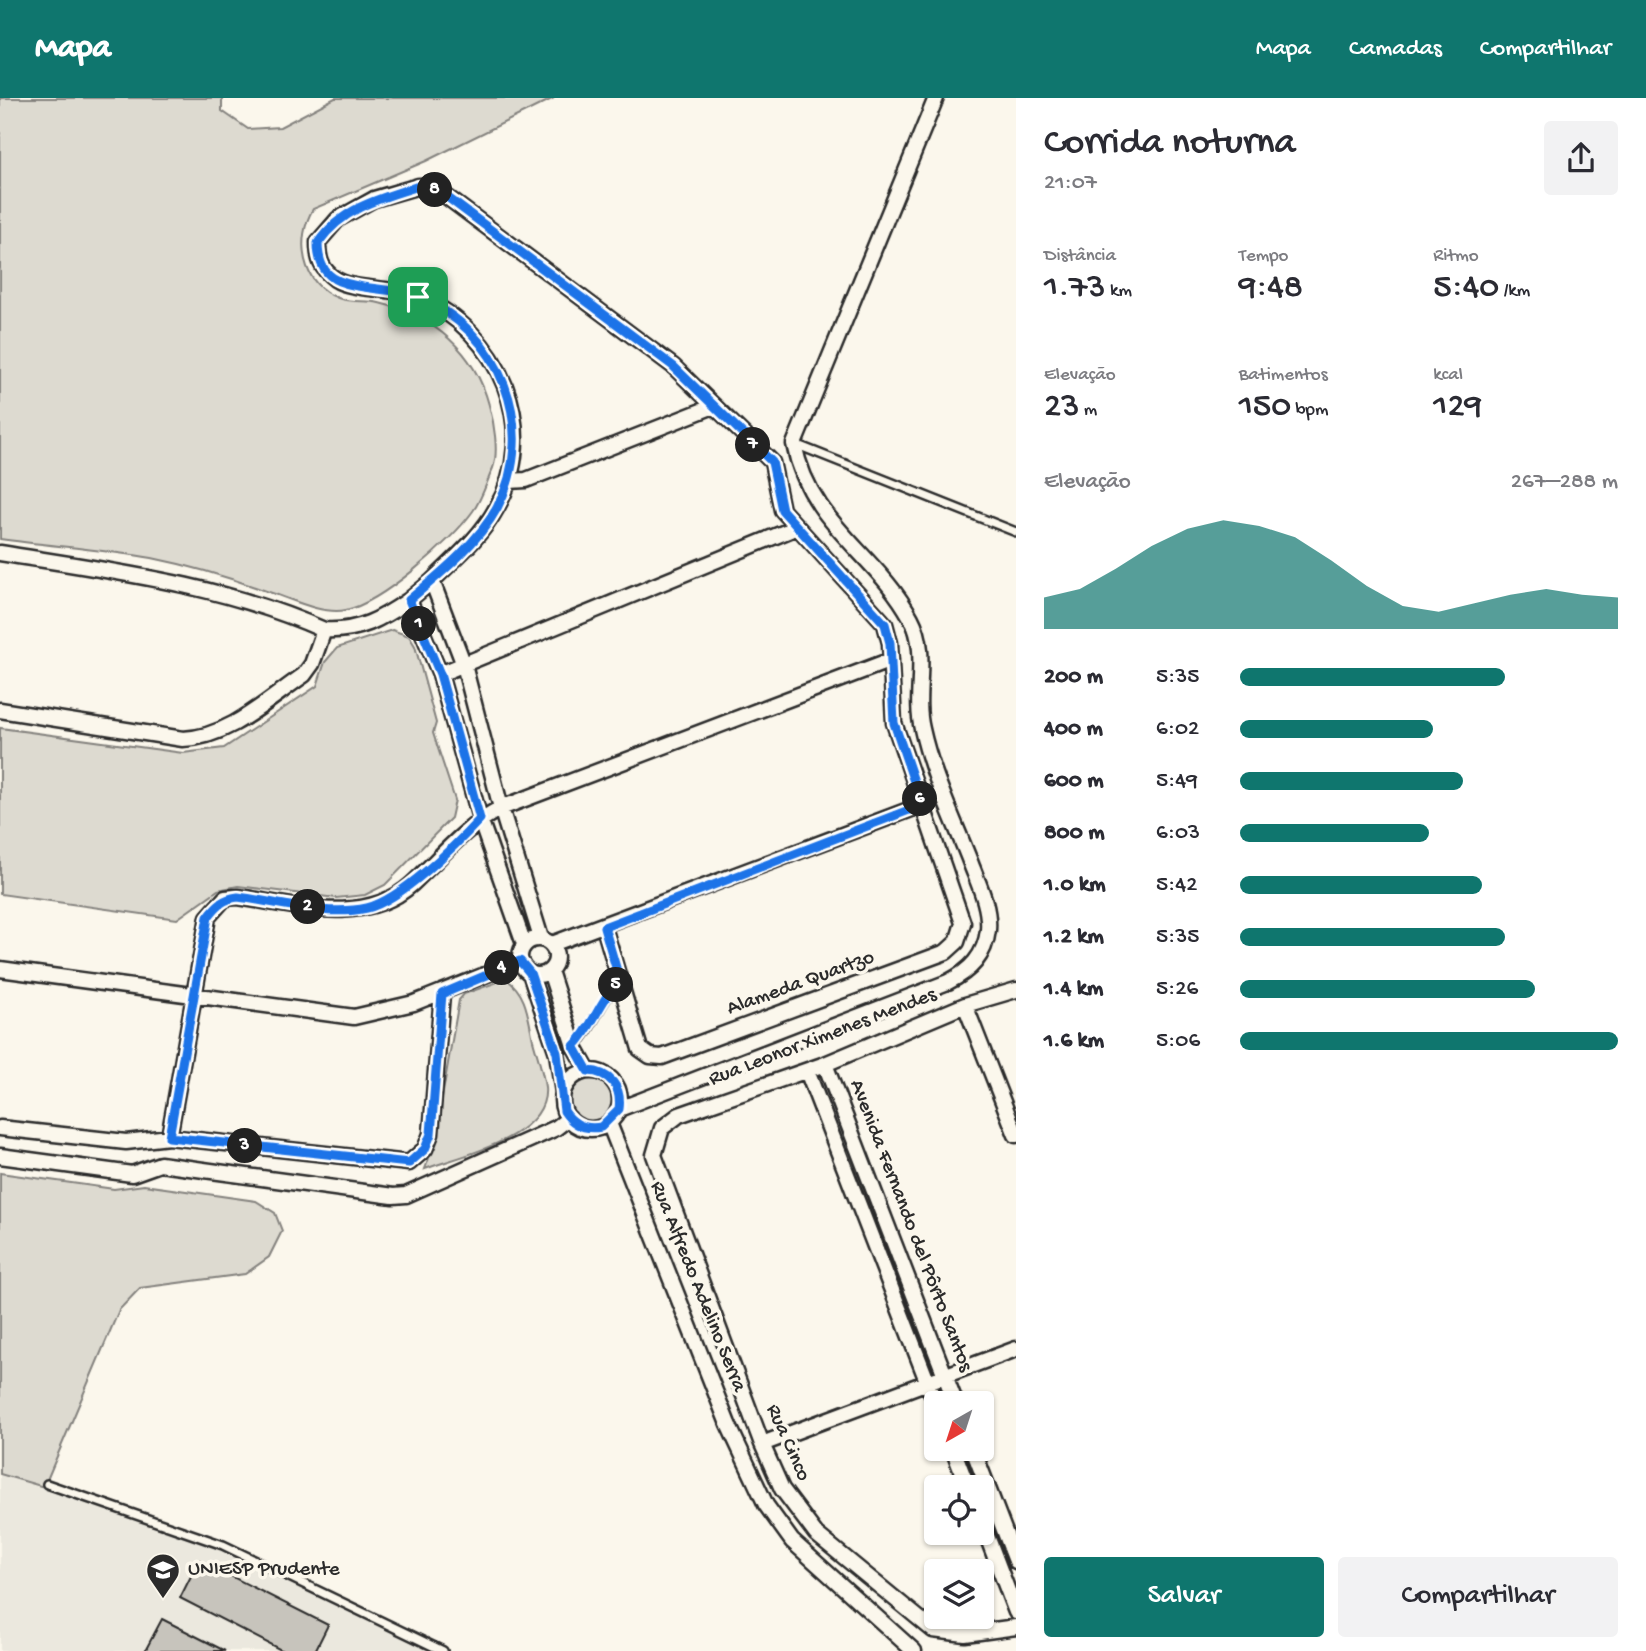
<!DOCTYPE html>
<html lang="pt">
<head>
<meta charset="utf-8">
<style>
  :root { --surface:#fff; --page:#f2f2f3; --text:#2b2b33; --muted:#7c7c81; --accent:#0f766e }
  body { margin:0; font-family:"Gochi Hand",sans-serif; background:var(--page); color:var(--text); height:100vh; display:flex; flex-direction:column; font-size:26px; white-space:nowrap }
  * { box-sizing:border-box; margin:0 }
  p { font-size:23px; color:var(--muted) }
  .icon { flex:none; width:38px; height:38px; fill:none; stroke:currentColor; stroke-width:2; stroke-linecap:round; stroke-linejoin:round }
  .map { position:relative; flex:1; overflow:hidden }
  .panel { display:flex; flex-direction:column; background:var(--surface); width:630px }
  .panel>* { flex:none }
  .needle { width:46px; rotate:219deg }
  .fabs { position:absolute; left:924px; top:1293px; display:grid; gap:14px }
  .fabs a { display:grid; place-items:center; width:70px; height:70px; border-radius:7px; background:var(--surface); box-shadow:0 2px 5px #0004; font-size:35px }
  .pin { position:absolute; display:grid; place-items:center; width:60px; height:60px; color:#fff; margin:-30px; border-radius:14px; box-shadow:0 4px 10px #0006 }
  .km { position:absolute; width:35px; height:35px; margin:-18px; border-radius:50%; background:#222; color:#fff; font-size:19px; line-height:35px; text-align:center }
  .round { display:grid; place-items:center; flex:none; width:74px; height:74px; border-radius:7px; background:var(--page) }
  .overview { display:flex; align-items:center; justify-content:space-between; height:119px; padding:0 28px }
  h1 { font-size:38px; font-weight:600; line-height:52px }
  .figures { display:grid; grid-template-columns:repeat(3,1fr); gap:10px; height:119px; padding:7px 28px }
  .figures div { display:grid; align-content:center }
  .figures b { font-size:35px; font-weight:600 }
  .figures small { font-size:19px; font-weight:400 }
  .figures p { font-size:19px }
  .chart { height:196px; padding:14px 28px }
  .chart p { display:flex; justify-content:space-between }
  .chart svg { width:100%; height:126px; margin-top:7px; fill:var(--accent); opacity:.7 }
  .primary-button { display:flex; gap:14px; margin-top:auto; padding:14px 28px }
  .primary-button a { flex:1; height:80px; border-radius:7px; background:var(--accent); color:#fff; font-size:28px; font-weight:600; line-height:80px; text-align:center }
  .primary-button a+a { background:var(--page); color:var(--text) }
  ul { padding:0 28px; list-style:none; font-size:23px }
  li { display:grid; grid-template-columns:112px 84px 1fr; align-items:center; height:52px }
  li i { height:18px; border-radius:9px; background:var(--accent) }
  header { display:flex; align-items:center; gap:42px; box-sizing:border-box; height:98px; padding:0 35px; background:var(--accent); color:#fff }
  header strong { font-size:33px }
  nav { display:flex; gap:38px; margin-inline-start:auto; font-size:24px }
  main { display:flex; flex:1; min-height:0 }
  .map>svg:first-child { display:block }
</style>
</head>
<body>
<header>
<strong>Mapa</strong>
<nav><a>Mapa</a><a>Camadas</a><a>Compartilhar</a></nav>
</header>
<main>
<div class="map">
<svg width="1016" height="1553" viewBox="0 0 1016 1553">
  <rect width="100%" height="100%" fill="#fbf7ec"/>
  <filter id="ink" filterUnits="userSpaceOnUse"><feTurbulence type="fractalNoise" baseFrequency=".0143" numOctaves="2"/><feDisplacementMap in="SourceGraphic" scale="14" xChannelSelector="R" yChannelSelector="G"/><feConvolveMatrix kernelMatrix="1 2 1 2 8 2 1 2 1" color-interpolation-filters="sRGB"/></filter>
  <g filter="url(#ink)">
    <path fill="#ebe8de" d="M0 1376 220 1450 433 1553H0Z"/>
    <path fill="#dddad0" stroke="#84827e" stroke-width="2" d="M0 0H222V13L248 31 280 29 335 0H554L426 63 313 111C295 141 301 186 338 200 350 205 366 202 379 205 434 218 475 254 489 307 494 324 499 354 493 370 487 383 482 401 473 413 452 443 381 505 346 512 322 517 291 501 269 494 231 480 192 468 152 460 102 451 50 448 0 441Z
      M392 532 409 538 415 548 436 625 433 635 455 702 451 720 385 787 365 797 336 800 238 788 218 792 177 821 0 796V630L183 655 224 650 317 588 325 564 337 550Z
      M506 881C527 895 528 919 533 942 537 957 543 974 545 989 550 1039 462 1057 425 1071L434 1046 459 902 464 896Z
      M568 1002a23 23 0 1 1 46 0a23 23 0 1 1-46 0Z
      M0 1075 114 1091 144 1087 256 1103 275 1115 282 1133 269 1159 245 1176 140 1190 119 1212 44 1389 0 1376Z"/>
    <path fill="#c7c4bc" stroke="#2b2b2b" stroke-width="2" d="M199 1462 328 1527 315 1553H283L180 1500Z
      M162 1521 225 1553H145Z"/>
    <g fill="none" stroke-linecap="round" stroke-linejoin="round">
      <g stroke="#2b2b2b" stroke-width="12">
        <path id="service" d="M795 346 1016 434
          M575 948C594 930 600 902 619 884
          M47 1386 223 1447 443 1553"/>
      </g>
      <g stroke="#2b2b2b" stroke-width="19">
        <path id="minor" d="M509 383 526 382 714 308
          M0 455C110 473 221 486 324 532
          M432 483C454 461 481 439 496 411 542 332 500 233 418 199 394 189 353 193 335 181 321 171 318 161 318 144L338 121 374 101 419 88H428L443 96 673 268 772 364 782 412 885 526 890 545 894 625 963 825 957 844 946 854 662 959 650 958 640 951 604 829
          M440 576 795 430
          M0 612 183 641C230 639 267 602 304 577L312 566 324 532C359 534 381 521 409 502
          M520 859a18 18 0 1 1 36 0a18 18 0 1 1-36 0Z
          M524 846 480 721 440 576 409 502 432 483 464 567 501 710 541 840
          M552 846 922 707
          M0 871 354 919 414 905 520 863
          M550 873 574 948 588 973
          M530 875 557 955 563 995
          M1016 892 965 907 825 966 679 1017 662 1030 654 1057 762 1346 782 1391 816 1436 933 1532 965 1536 1016 1529
          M965 907 1016 1037
          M825 966 956 1306
          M807 973 936 1306
          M562 1002a29 29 0 1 1 58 0a29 29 0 1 1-58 0Z
          M619 1011 948 884C970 873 985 858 988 832 990 809 979 787 971 766 954 722 932 677 922 631 913 594 930 555 911 520 876 455 810 427 794 346L936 0
          M609 1025 728 1326 766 1407 792 1443 914 1553
          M0 1030 126 1044 169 1039 409 1065 425 1051 431 1036 442 896
          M169 1039 208 819 225 800 238 799C294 807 365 829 412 786 441 759 466 728 501 710L891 562
          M0 1058 132 1076 160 1066 393 1098 406 1097 556 1030 569 1020
          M762 1346 1016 1251
          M953 1351 968 1390
          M973 1351 1016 1463
          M982 1425 1016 1514"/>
      </g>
      <use href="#service" stroke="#fbf7ec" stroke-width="7"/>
      <use href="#minor" stroke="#fbf7ec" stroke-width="14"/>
    </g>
  </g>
  <g fill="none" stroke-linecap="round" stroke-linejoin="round" filter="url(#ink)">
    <g stroke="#fff" stroke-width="14">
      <path id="route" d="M419 88H428L443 96 673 268 772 364 782 412 885 526 890 545 894 625 922 707 604 829 620 883C600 901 593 929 574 948L588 973C610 974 622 989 619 1011L601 1029C585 1032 573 1027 564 1013L557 955 530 875 520 863 442 896 431 1036 425 1051 409 1065 169 1039 208 819C217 807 223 801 238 799 278 804 326 819 367 810 401 802 456 747 480 721L440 576 409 502C440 476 478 445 497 410 539 330 501 232 417 199 392 189 364 193 339 183 322 176 318 161 318 145 342 110 380 100 419 88Z"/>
    </g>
    <use href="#route" stroke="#1a73e8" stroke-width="9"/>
  </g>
  <defs>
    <g id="university-pin" transform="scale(1.75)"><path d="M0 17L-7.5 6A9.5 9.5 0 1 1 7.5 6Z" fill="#2b2b2b" stroke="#fbf7ec"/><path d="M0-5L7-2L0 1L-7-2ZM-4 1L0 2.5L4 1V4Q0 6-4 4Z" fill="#fff"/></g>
  </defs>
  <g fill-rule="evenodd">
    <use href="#university-pin" x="163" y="1472"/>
  </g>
  <g text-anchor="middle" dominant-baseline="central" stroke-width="7" stroke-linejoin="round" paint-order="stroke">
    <g font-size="21" fill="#2b2b2b" stroke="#fbf7ec">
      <text transform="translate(801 886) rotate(-20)">Alameda Quartzo</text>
      <text transform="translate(823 940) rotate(-21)">Rua Leonor Ximenes Mendes</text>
      <text transform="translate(910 1128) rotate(69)">Avenida Fernando del Pôrto Santos</text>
      <text transform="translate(697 1189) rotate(68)">Rua Alfredo Adelino Serra</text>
      <text transform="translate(787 1345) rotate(66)">Rua Cinco</text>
    </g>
    <g font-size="21" fill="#2b2b2b" stroke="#fbf7ec" text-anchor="start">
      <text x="188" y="1472">UNIESP Prudente</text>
    </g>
  </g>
</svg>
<div class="fabs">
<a><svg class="needle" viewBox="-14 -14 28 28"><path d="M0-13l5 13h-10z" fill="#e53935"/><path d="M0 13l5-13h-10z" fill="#7c7c81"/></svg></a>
<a><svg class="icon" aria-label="locate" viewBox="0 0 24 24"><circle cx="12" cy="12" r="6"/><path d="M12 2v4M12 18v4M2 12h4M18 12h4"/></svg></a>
<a><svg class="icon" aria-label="layers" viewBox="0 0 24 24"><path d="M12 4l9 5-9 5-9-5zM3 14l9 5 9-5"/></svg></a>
</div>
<div class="pin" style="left:418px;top:199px;background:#1e9e55"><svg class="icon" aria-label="arrive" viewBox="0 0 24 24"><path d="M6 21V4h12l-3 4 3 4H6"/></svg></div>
<b class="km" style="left:419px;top:526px">1</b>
<b class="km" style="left:308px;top:809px">2</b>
<b class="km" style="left:245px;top:1048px">3</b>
<b class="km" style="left:502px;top:870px">4</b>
<b class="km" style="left:616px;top:887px">5</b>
<b class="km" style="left:920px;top:701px">6</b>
<b class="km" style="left:753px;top:347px">7</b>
<b class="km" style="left:435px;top:92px">8</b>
</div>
<section class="panel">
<div class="overview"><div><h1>Corrida noturna</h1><p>21:07</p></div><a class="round"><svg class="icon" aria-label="share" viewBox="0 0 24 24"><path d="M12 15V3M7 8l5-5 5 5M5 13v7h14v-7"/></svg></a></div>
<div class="figures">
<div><p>Distância</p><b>1.73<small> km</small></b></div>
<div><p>Tempo</p><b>9:48</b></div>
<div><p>Ritmo</p><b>5:40<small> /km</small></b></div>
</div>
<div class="figures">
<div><p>Elevação</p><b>23<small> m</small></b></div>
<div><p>Batimentos</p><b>150<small> bpm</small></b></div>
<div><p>kcal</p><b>129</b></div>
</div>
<div class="chart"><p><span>Elevação</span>267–288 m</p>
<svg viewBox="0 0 160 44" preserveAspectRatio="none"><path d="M0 44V33L10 30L20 23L30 15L40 9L50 6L60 8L70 12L80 20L90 29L100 36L110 38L120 35L130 32L140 30L150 32L160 33V44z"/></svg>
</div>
<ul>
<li><b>200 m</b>5:35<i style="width:70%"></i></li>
<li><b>400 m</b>6:02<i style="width:51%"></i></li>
<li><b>600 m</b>5:49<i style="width:59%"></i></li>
<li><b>800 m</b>6:03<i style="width:50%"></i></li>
<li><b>1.0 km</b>5:42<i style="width:64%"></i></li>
<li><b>1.2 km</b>5:35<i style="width:70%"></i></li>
<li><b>1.4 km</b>5:26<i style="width:78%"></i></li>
<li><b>1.6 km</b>5:06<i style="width:100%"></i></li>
</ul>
<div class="primary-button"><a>Salvar</a><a>Compartilhar</a></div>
</section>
</main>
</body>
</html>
